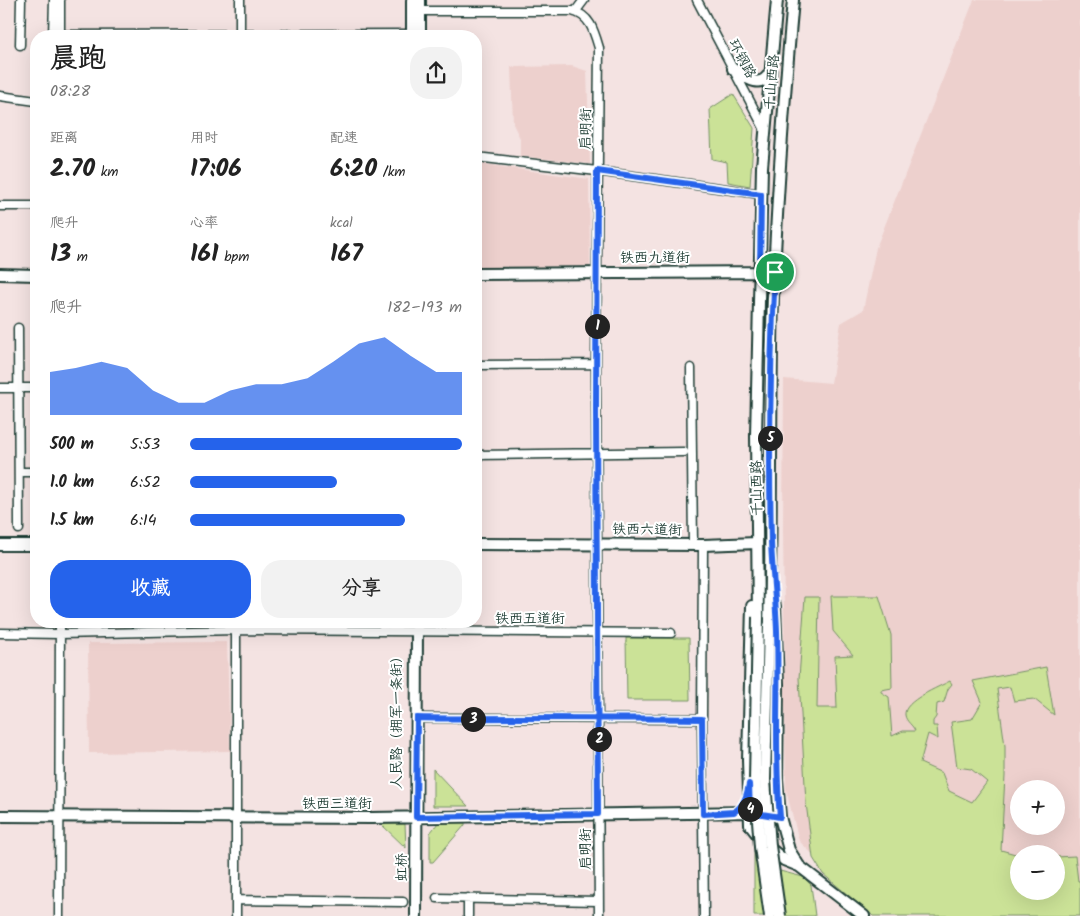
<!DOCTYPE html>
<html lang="zh">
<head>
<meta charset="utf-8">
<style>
  :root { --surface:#fff; --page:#f2f2f2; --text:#222; --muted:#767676; --accent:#2563eb }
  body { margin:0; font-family:Kalam,"LXGW WenKai TC",sans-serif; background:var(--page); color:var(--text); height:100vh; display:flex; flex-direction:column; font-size:19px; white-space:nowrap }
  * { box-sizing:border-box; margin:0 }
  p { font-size:16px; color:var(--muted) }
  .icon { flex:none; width:28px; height:28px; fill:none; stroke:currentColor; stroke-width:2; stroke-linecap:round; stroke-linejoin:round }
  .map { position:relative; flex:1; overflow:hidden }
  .panel { position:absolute; left:30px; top:30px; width:452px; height:598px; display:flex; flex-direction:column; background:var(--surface); border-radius:20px; box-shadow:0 5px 20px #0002 }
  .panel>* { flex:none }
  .controls { position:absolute; left:1010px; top:780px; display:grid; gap:10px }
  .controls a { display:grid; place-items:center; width:55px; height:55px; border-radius:50%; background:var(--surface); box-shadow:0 5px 20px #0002; font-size:25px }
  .pin { position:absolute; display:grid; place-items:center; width:42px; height:42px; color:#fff; margin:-21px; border:2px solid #fff; border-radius:50%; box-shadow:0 1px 5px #0007 }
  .km { position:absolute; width:25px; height:25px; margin:-12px; border-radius:50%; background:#222; color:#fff; font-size:14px; line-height:25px; text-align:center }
  .round { display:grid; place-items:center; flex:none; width:52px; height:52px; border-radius:20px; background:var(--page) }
  .headline { display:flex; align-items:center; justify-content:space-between; height:85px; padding:0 20px }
  h1 { font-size:28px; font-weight:800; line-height:38px }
  .stats { display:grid; grid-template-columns:repeat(3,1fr); gap:8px; height:85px; padding:5px 20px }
  .stats div { display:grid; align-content:center }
  .stats b { font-size:25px; font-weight:800 }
  .stats small { font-size:14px; font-weight:400 }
  .stats p { font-size:14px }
  .chart { height:140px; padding:10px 20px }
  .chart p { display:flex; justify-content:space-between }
  .chart svg { width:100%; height:90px; margin-top:5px; fill:var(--accent); opacity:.7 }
  .action { display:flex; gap:10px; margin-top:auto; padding:10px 20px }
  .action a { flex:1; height:58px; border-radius:20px; background:var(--accent); color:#fff; font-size:20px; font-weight:800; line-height:58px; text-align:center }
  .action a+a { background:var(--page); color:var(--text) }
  ul { padding:0 20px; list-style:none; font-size:16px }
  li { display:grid; grid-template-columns:80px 60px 1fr; align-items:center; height:38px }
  li i { height:12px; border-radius:6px; background:var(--accent) }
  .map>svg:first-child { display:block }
</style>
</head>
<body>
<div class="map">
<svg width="1080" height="916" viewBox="0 0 1080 916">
  <rect width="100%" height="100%" fill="#f4e3e2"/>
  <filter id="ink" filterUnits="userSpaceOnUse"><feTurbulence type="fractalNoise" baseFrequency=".02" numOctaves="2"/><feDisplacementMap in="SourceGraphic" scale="10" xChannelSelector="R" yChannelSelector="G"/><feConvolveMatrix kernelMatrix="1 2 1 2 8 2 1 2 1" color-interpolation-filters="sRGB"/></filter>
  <g filter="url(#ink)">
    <path fill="#edd0cd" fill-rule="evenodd" d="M974 0H1080V916L828 869 799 841 786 790 783 530 784 379 831 383 841 323 863 310 876 248ZM1019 789H1056V826H1019ZM1019 854H1056V891H1019Z
      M572 66 587 71 590 164 520 156V138L513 124 511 67Z
      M476 163 589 179 590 266 476 268Z
      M227 642 230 751 89 753 88 643Z"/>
    <path fill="#cbe297" stroke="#759066" d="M733 94 754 128 750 186 728 182 727 162 712 159 710 109Z
      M831 596H879L891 635 892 688 881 690V692L889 697 892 736 903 731H915C913 725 906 722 905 715 903 701 939 687 950 681L952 684 948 689 944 702 937 704 936 717 933 721V726H937L938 739 928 734 920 763 942 773 949 791 972 802 987 782 971 769 957 767 951 722 972 719 982 702 973 681 1046 667 1054 715 1034 699 1014 701 1010 687 997 689 1005 746V776L1001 850 1019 855V891H1056V857L1075 856 1078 881H1080V916H873L823 874 813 858 806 803 799 678 805 597H819L817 708H837L835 656 853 655 833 631Z
      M626 638H689L690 700H627Z
      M433 769 468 806H433Z
      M438 823H465V825L433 862H430V833Z
      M381 824H405L406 848Z
      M754 843 780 871 803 877 811 885 815 916H754Z"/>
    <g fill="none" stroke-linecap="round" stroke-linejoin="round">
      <g stroke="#1f3d34" stroke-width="11">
        <path id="minor" d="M60 0V36
          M240 0V36
          M697 0 765 130
          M420 11H572C590 15 594 31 599 48L596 364 599 916
          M575 12 584 0
          M60 35 412 34
          M53 36 54 0
          M20 45 21 0
          M0 96 36 101
          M476 157 597 171 761 194
          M0 206H36
          M18 328 19 529
          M476 365 596 364
          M691 368 693 545
          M0 388H36
          M476 455 684 452
          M19 472H36
          M703 545 702 719 704 916
          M0 633 60 634 236 630 671 633
          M417 718 702 719
          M437 898 599 901
          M236 900 403 902
          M59 916 60 621
          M236 916V621
          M468 916V898"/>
      </g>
      <g stroke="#1f3d34" stroke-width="14">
        <path id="major" d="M412 36V0
          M420 36V0
          M733 69C745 77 761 91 770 72
          M0 274 36 275
          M476 274 775 272
          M476 544 703 545 757 543
          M0 545H36
          M752 606 748 760 750 825 764 843 784 860 799 866 864 916
          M775 606 778 684 777 779 780 817 789 850 799 866
          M758 617 756 436 762 167 777 0
          M769 626C772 517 770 407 773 298 777 198 784 99 793 0
          M0 816 372 818 750 812 780 817
          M416 916 417 621"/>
      </g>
      <use href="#minor" stroke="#fff" stroke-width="8"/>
      <use href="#major" stroke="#fff" stroke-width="10"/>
      <g stroke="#1f3d34" stroke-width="14" stroke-linecap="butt">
        <path id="major-bridge" d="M758 617 755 781 760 847 770 916
          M769 626 765 780 770 846 780 916"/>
      </g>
      <use href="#major-bridge" stroke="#fff" stroke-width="10"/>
    </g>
  </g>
  <g fill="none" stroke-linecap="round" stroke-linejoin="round" filter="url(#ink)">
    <g stroke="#fff" stroke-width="10">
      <path id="route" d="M775 272H760L761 194 597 171 596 409 598 814 416 817 417 718C449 719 481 718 513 718 576 718 639 718 702 719L703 814 734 812C744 806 747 795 749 784L750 812 780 817C774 755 779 693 777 631 776 601 772 571 771 541 769 451 770 361 775 272"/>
    </g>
    <use href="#route" stroke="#2563eb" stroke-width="6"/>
  </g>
  <g text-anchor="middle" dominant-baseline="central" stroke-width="4" stroke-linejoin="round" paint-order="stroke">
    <g font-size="14" fill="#1f3d34" stroke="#fff">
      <text transform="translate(742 59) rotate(62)">环钢路</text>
      <text transform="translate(772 82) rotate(-85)">千山西路</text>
      <text transform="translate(586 129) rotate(-89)">启明街</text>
      <text x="655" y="258">铁西九道街</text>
      <text transform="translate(757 488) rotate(-91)">千山西路</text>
      <text transform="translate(647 530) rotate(1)">铁西六道街</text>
      <text x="530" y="619">铁西五道街</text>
      <text transform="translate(397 719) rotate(-90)">人民路（拥军一条街）</text>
      <text x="337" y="804">铁西三道街</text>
      <text transform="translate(586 849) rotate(-90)">启明街</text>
      <text transform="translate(402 867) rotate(-90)">虹桥</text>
    </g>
  </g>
</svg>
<div class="controls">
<a>+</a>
<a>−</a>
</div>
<div class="pin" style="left:775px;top:272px;background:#1e9e55"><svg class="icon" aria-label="arrive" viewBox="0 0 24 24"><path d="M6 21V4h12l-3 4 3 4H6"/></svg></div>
<b class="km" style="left:597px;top:326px">1</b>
<b class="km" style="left:599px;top:739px">2</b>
<b class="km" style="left:473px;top:719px">3</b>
<b class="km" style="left:750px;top:809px">4</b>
<b class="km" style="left:770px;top:438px">5</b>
<section class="panel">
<div class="headline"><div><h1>晨跑</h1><p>08:28</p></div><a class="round"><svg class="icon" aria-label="share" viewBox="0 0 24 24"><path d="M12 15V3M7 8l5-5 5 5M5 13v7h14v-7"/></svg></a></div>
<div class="stats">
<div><p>距离</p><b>2.70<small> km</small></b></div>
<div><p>用时</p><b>17:06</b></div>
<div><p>配速</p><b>6:20<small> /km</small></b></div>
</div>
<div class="stats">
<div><p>爬升</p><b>13<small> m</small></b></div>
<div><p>心率</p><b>161<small> bpm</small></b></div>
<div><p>kcal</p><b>167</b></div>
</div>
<div class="chart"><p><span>爬升</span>182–193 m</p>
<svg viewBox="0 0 160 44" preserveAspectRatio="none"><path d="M0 44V23L10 21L20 18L30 21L40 32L50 38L60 38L70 32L80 29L90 29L100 26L110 18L120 9L130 6L140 15L150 23L160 23V44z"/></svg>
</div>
<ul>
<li><b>500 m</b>5:53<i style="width:100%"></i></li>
<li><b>1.0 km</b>6:52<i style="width:54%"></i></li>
<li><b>1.5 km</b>6:14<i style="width:79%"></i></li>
</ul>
<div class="action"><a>收藏</a><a>分享</a></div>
</section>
</div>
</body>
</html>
